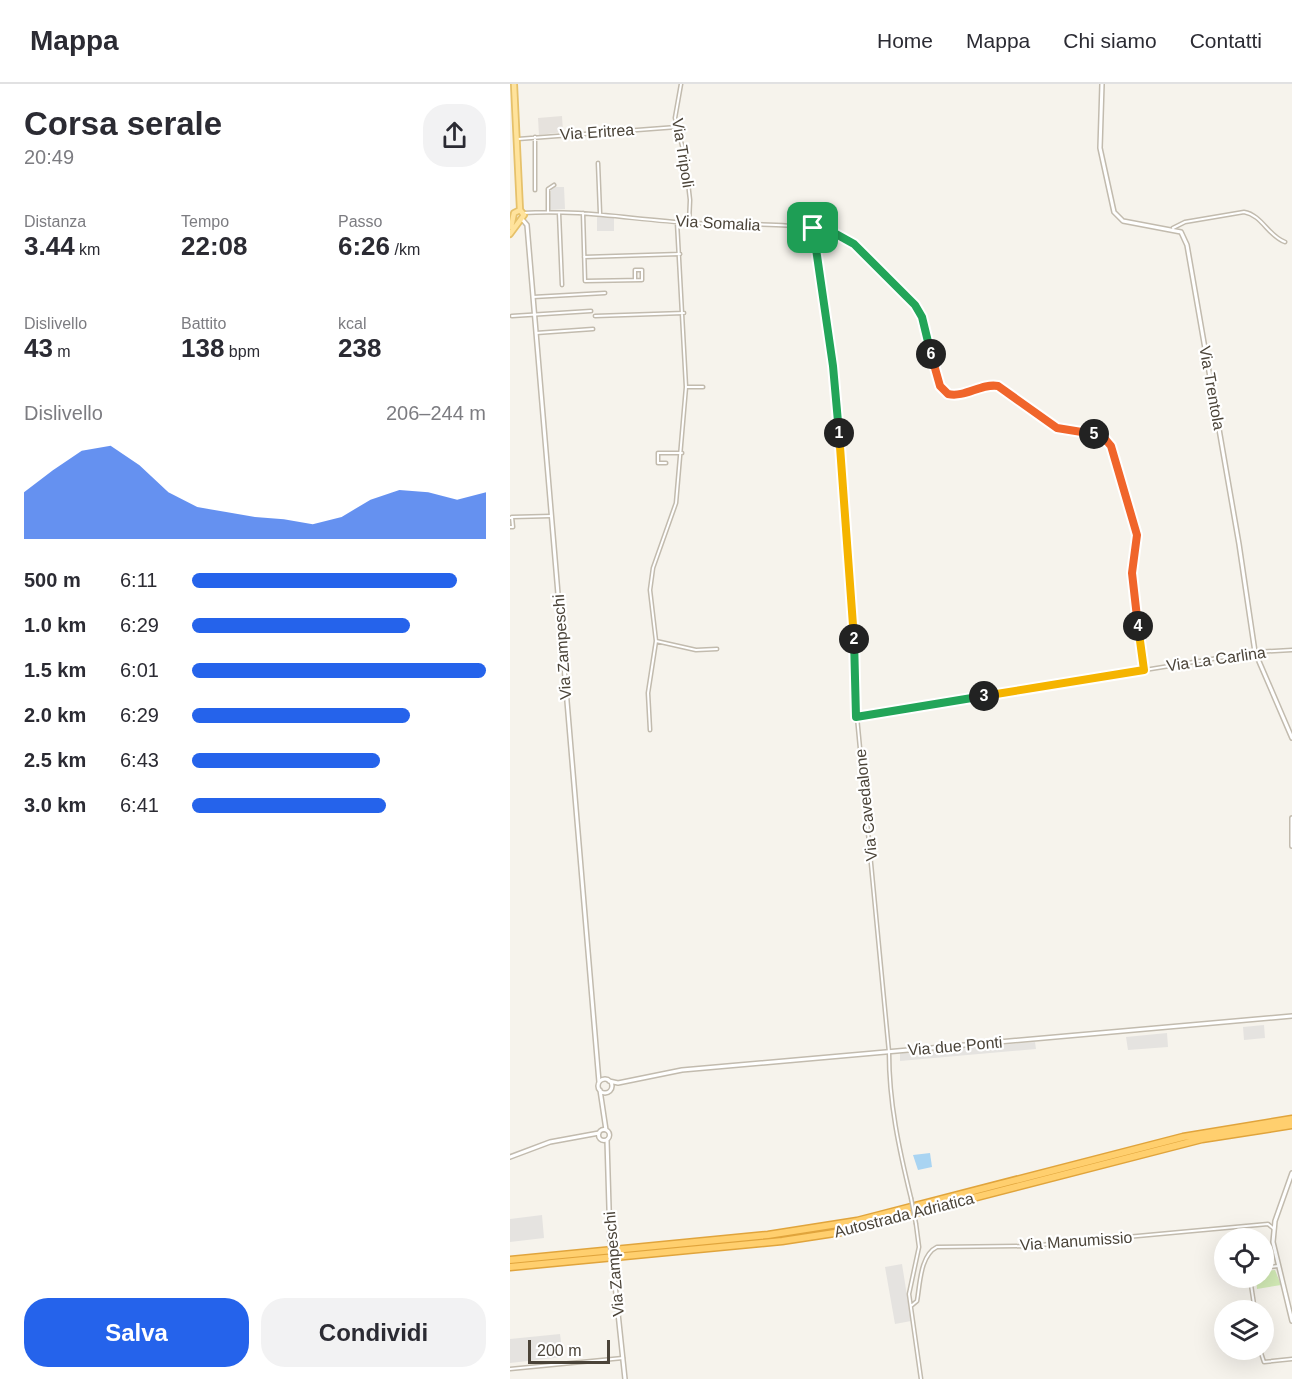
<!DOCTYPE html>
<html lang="it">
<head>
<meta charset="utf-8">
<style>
  :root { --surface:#fff; --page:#f2f2f3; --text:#2b2b33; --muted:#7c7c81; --line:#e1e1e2; --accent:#2563eb }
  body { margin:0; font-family:Arial,sans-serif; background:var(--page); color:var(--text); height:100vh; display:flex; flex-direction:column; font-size:22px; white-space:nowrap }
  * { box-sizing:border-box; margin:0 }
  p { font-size:20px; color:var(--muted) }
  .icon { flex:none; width:33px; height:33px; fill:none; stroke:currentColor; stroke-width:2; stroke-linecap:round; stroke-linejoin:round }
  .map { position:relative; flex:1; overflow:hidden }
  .panel { display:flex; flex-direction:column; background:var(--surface); width:510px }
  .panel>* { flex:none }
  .buttons { position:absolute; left:704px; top:1144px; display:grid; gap:12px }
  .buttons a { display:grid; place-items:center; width:60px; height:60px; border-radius:50%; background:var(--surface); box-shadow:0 6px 24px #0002; font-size:30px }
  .scale { position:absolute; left:18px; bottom:15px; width:82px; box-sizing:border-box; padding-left:6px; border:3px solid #4b4439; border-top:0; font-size:16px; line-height:21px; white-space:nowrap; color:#4b4439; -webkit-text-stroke:4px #fff; paint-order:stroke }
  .pin { position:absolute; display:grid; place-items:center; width:51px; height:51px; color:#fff; margin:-26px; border-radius:12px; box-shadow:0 3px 9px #0006 }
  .km { position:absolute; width:30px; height:30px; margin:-15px; border-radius:50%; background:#222; color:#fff; font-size:16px; line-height:30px; text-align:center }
  .round { display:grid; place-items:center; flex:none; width:63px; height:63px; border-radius:24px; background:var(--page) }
  .overview { display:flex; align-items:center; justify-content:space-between; height:102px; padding:0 24px }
  h1 { font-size:33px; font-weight:600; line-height:45px }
  .figures { display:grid; grid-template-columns:repeat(3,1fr); gap:9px; height:102px; padding:6px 24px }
  .figures div { display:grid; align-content:center }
  .figures b { font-size:26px; font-weight:600 }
  .figures small { font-size:16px; font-weight:400 }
  .figures p { font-size:16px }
  .chart { height:168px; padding:12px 24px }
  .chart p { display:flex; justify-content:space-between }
  .chart svg { width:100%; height:108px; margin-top:6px; fill:var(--accent); opacity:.7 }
  .button { display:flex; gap:12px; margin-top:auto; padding:12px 24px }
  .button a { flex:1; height:69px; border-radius:24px; background:var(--accent); color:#fff; font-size:24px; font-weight:600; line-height:69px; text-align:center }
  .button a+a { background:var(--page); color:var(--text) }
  ul { padding:0 24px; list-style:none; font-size:20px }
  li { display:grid; grid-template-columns:96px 72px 1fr; align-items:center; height:45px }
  li i { height:15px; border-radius:8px; background:var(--accent) }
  header { display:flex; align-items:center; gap:36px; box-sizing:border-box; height:84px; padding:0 30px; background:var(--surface); border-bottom:2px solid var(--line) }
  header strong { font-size:28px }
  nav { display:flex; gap:33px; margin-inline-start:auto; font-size:21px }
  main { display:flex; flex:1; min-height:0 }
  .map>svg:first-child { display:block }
</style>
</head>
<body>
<header>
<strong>Mappa</strong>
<nav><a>Home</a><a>Mappa</a><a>Chi siamo</a><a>Contatti</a></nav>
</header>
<main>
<section class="panel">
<div class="overview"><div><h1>Corsa serale</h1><p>20:49</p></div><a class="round"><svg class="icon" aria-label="share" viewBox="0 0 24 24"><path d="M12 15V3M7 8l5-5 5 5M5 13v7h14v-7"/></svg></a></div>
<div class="figures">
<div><p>Distanza</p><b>3.44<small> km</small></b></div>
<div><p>Tempo</p><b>22:08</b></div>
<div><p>Passo</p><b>6:26<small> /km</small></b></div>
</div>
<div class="figures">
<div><p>Dislivello</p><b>43<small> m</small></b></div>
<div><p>Battito</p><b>138<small> bpm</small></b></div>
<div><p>kcal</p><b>238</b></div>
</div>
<div class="chart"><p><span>Dislivello</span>206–244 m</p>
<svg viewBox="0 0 160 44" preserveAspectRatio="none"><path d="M0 44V25L10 16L20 8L30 6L40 14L50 25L60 31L70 33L80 35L90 36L100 38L110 35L120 28L130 24L140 25L150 28L160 25V44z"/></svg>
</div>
<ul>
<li><b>500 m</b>6:11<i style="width:90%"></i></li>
<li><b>1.0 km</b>6:29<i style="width:74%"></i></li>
<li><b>1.5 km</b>6:01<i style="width:100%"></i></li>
<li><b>2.0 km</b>6:29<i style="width:74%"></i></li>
<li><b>2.5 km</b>6:43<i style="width:64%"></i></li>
<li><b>3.0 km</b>6:41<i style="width:66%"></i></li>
</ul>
<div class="button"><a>Salva</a><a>Condividi</a></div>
</section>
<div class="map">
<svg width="782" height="1295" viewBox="0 0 782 1295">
  <rect width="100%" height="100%" fill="#f6f3ec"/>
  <path fill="#e6e2dd" d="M52 32 53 48 29 51 28 34Z"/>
  <path fill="#d2eab5" d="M765 1186 771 1201 747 1205 746 1194H753V1187Z"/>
  <path fill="#e5e3e0" d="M41 103H54L55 125 39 126Z
    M87 132H104V147H87Z
    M754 941 755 954 734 956 733 943Z
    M657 949 658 963 618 966 616 953Z
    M525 958 526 965 390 977V969Z
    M32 1131 34 1154 0 1158V1135Z
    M392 1180 401 1237 385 1240 375 1183Z
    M50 1250 53 1273 0 1279V1255Z"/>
  <path fill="#a9d4f2" d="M420 1069 422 1083 408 1086 403 1071Z"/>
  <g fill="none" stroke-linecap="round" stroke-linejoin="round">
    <g stroke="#c2bbae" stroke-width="5">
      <path id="minor" d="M171 0 165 34 175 73 180 116 179 139
        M25 53V106
        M8 55 167 43
        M88 79 90 129
        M38 128V105L44 101
        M13 129C70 125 125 136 182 139 218 141 296 137 327 151 357 164 381 197 405 221 407 224 410 229 412 233 419 249 423 311 443 311 459 312 472 299 488 302L547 344 587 350 601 362 627 451 622 489 634 586
        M49 129 52 201
        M73 129 75 197 132 196V186H125V196
        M304 144 326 306 340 486 347 633 379 968C379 1019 389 1065 401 1114
        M663 144 675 138 734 128C752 131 758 152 775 158
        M74 173 170 170
        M23 213 95 209
        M2 232 81 227
        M85 232 174 229
        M26 249 83 245
        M176 303H193
        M156 379H148V369H172
        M2 433 41 432
        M0 434 2 433 3 443H0
        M146 557 186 566 207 565
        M347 633 745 568 782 566
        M140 646 138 609 146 557 140 506 143 484 166 419 176 303 167 138
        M406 1140 409 1163 399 1210 411 1295
        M753 1184 768 1182
        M740 1194 745 1227
        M401 1222 407 1217C410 1201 410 1171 427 1163L519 1162 758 1140 764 1145
        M750 1266 754 1278 782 1275
        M0 1285 113 1274"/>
    </g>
    <g stroke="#c2bbae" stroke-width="6">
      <path id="tertiary" d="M592 0 590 64 604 128 613 137 671 148 677 161 729 460 745 568 782 654
        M12 135 17 141 89 998
        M782 734V762
        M88 1002a7 7 0 1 1 14 0a7 7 0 1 1-14 0Z
        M99 997 108 999 172 986 782 932
        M90 1006 96 1046
        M88.5 1051a5.5 5.5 0 1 1 11 0a5.5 5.5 0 1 1-11 0Z
        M97 1056 100 1157
        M0 1073 40 1058 89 1049
        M782 1089 765 1137 763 1158 782 1237
        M103 1182 115 1295"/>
    </g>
    <g stroke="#e6c16a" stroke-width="8">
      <path id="primary" d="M1 143 4 129 10 126
        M0 150 14 131 10 126 4 0"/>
    </g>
    <g stroke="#e0a43c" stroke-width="9">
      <path id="motorway" d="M0 1176 258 1151 347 1137 673 1053 782 1035
        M0 1183 272 1157 331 1148 692 1055 782 1041"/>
    </g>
    <use href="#minor" stroke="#fff" stroke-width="2"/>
    <use href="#tertiary" stroke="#fff" stroke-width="3"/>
    <use href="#primary" stroke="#ffe39c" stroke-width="4.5"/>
    <use href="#motorway" stroke="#ffcf6e" stroke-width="6"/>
    <g stroke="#c2bbae" stroke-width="5" stroke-linecap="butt">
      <path id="minor-bridge" d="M401 1114 406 1140"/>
    </g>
    <g stroke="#c2bbae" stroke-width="6" stroke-linecap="butt">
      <path id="tertiary-bridge" d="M100 1157 103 1182"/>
    </g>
    <use href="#minor-bridge" stroke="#fff" stroke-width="2"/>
    <use href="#tertiary-bridge" stroke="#fff" stroke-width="3"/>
  </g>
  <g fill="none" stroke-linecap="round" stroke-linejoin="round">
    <g stroke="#fff" stroke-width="12">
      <path id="split-1" d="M303 144 323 282 329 349"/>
    </g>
    <g stroke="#fff" stroke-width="12">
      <path id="split-2" d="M329 349 344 555"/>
    </g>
    <g stroke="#fff" stroke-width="12">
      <path id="split-3" d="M344 555 346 633 474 612"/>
    </g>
    <g stroke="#fff" stroke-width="12">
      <path id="split-4" d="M474 612 634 586 628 542"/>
    </g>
    <g stroke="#fff" stroke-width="12">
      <path id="split-5" d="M584 350 595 355 601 362 627 451 622 489 628 542"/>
    </g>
    <g stroke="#fff" stroke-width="12">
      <path id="split-6" d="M421 270 430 302 438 310C455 314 471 299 488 302L547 344 584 350"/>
    </g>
    <g stroke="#fff" stroke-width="12">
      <path id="split-7" d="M303 144 326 150 344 160 405 221 412 233 421 270"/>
    </g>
    <use href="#split-1" stroke="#22a559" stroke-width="8"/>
    <use href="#split-2" stroke="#f5b400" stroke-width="8"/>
    <use href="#split-3" stroke="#22a559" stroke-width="8"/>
    <use href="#split-4" stroke="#f5b400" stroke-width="8"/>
    <use href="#split-5" stroke="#f0652b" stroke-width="8"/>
    <use href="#split-6" stroke="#f0652b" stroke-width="8"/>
    <use href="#split-7" stroke="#22a559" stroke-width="8"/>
  </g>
  <g text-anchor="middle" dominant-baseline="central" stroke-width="4.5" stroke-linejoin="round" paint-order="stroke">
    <g font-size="16" fill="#4b4439" stroke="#fff">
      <text transform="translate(87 48) rotate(-4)">Via Eritrea</text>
      <text transform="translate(173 69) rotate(81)">Via Tripoli</text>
      <text transform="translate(208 139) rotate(3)">Via Somalia</text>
      <text transform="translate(702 304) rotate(80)">Via Trentola</text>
      <text transform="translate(52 563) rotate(-94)">Via Zampeschi</text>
      <text transform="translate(706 575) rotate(-8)">Via La Carlina</text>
      <text transform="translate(356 721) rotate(-96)">Via Cavedalone</text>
      <text transform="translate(445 962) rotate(-5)">Via due Ponti</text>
      <text transform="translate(394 1131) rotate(-14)">Autostrada Adriatica</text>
      <text transform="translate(566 1157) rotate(-4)">Via Manumissio</text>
      <text transform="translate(104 1180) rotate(-95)">Via Zampeschi</text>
    </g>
  </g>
</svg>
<div class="buttons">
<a><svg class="icon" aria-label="locate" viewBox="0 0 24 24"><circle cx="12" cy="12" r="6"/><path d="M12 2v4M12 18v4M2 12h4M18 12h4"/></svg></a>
<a><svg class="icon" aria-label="layers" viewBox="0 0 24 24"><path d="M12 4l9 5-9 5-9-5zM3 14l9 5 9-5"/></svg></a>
</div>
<div class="scale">200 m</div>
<div class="pin" style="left:303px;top:144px;background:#1e9e55"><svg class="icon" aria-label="arrive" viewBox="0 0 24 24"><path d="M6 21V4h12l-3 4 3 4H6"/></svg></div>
<b class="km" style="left:329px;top:349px">1</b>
<b class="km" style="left:344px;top:555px">2</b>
<b class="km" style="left:474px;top:612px">3</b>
<b class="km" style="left:628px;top:542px">4</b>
<b class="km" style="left:584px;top:350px">5</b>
<b class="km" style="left:421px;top:270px">6</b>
</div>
</main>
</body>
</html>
